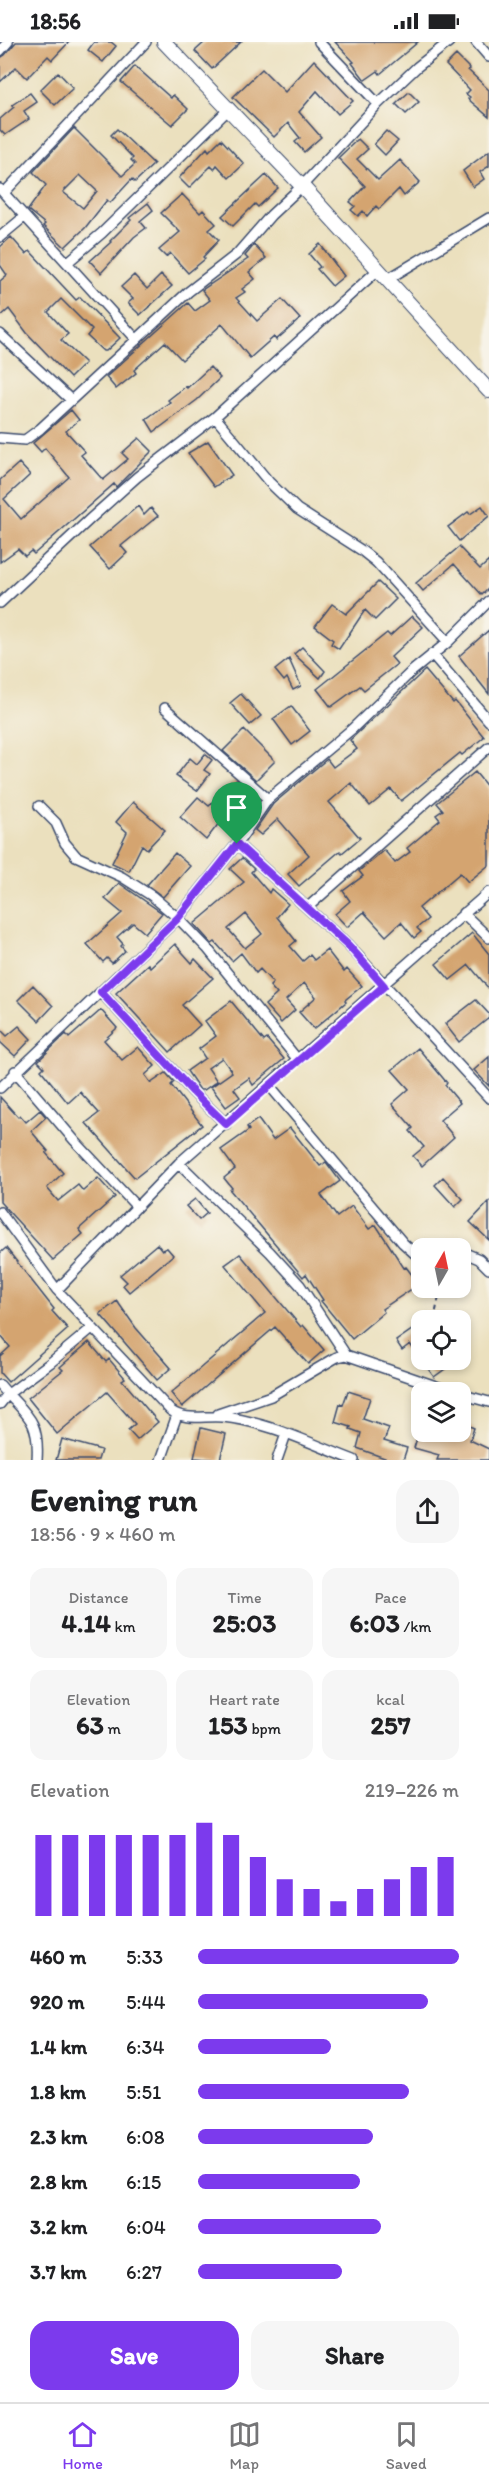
<!DOCTYPE html>
<html lang="en">
<head>
<meta charset="utf-8">
<style>
  :root { --surface:#fff; --page:#f6f6f6; --text:#202124; --muted:#757577; --line:#e0e0e0; --accent:#7c3aed }
  body { margin:0; font-family:Itim,sans-serif; background:var(--page); color:var(--text); height:100vh; display:flex; flex-direction:column; font-size:22px; white-space:nowrap }
  * { box-sizing:border-box; margin:0 }
  p { font-size:20px; color:var(--muted) }
  .icon { flex:none; width:33px; height:33px; fill:none; stroke:currentColor; stroke-width:2; stroke-linecap:round; stroke-linejoin:round }
  .map { position:relative; height:1418px; overflow:hidden }
  .sheet { display:flex; flex-direction:column; background:var(--surface); flex:1 }
  .sheet>* { flex:none }
  .needle { width:39px; rotate:9deg }
  .fabs { position:absolute; left:411px; top:1196px; display:grid; gap:12px }
  .fabs a { display:grid; place-items:center; width:60px; height:60px; border-radius:12px; background:var(--surface); box-shadow:0 3px 9px #0003; font-size:30px }
  .pin { position:absolute; display:grid; place-items:center; width:51px; height:51px; color:#fff; margin:-62px -26px; border-radius:50% 50% 50% 0; rotate:-45deg; box-shadow:0 0 6px #0007 }
  .pin .icon { rotate:45deg }
  .round { display:grid; place-items:center; flex:none; width:63px; height:63px; border-radius:18px; background:var(--page) }
  .head { display:flex; align-items:center; justify-content:space-between; height:102px; padding:0 30px }
  h1 { font-size:33px; font-weight:700; line-height:45px }
  .metrics { display:grid; grid-template-columns:repeat(3,1fr); gap:9px; height:102px; padding:6px 30px }
  .metrics div { display:grid; align-content:center; border-radius:15px; background:var(--page); text-align:center }
  .metrics b { font-size:26px; font-weight:700 }
  .metrics small { font-size:16px; font-weight:400 }
  .metrics p { font-size:16px }
  .chart { height:168px; padding:12px 30px }
  .chart p { display:flex; justify-content:space-between }
  .chart svg { width:100%; height:108px; margin-top:6px; stroke:var(--accent); stroke-width:6 }
  .action { display:flex; gap:12px; margin-top:auto; padding:12px 30px }
  .action a { flex:1; height:69px; border-radius:18px; background:var(--accent); color:#fff; font-size:24px; font-weight:700; line-height:69px; text-align:center }
  .action a+a { background:var(--page); color:var(--text) }
  ul { padding:0 30px; list-style:none; font-size:20px }
  li { display:grid; grid-template-columns:96px 72px 1fr; align-items:center; height:45px }
  li i { height:15px; border-radius:8px; background:var(--accent) }
  .status { display:flex; justify-content:space-between; align-items:center; height:42px; padding:0 30px; background:var(--surface); direction:ltr }
  .status svg { height:16px; fill:currentColor }
  .tab-bar { display:flex; justify-content:space-around; align-items:center; height:84px; border-top:2px solid var(--line); background:var(--surface); font-size:16px; color:var(--muted) }
  .tab-bar a { display:grid; justify-items:center; gap:3px }
  .tab-bar .active { color:var(--accent) }
  .map>svg:first-child { display:block }
</style>
</head>
<body>
<div class="status"><b>18:56</b><svg viewBox="0 0 49 12"><path d="M0 12V9h3v3zM5 12V6h3v6zM10 12V3h3v9zM15 12V0h3v12zM26 1h20v11H26zM47 4h2v5h-2z"/></svg></div>
<div class="map">
<svg width="489" height="1418" viewBox="0 0 489 1418">
  <rect width="100%" height="100%" fill="#f7f3e8"/>
  <filter id="ink" filterUnits="userSpaceOnUse"><feTurbulence type="fractalNoise" baseFrequency=".0167" numOctaves="2"/><feDisplacementMap in="SourceGraphic" scale="12" xChannelSelector="R" yChannelSelector="G"/><feConvolveMatrix kernelMatrix="1 2 1 2 8 2 1 2 1" color-interpolation-filters="sRGB"/></filter>
  <filter id="wash" filterUnits="userSpaceOnUse"><feTurbulence type="fractalNoise" baseFrequency=".008" numOctaves="4" result="noise"/><feDisplacementMap in="SourceGraphic" scale="24" xChannelSelector="R" yChannelSelector="G"/><feGaussianBlur stdDeviation="1.35" result="paint"/><feColorMatrix in="noise" values="0 0 0 0 0 0 0 0 0 0 0 0 0 0 0 0 0 1.4 0 .05"/><feComposite in="paint" operator="in"/></filter>
  <g filter="url(#wash)">
    <rect width="100%" height="100%" fill="#ebe0be"/>
    <g id="blocks">
      <path fill="#d4a470" fill-rule="evenodd" d="M16 0H69L52 18 48 14 27 36 16 25 0 40V16L5 13Z
        M94 0H111L116 4 103 20 88 8Z
        M205 0H241L212 27 195 9Z
        M335 0H418L380 32 378 29 365 38 352 21 354 20Z
        M456 13 470 27 468 28 489 48V75L468 57 470 55 466 52 470 48 446 23Z
        M314 18 353 59 338 72 317 49 299 70 321 95 304 110 295 100 300 96 288 81 274 95 233 55 262 27 285 50Z
        M135 24 171 56 173 53 188 67 172 83 121 40Z
        M58 30 73 46 55 63 40 48Z
        M409 50 419 60 406 72 396 62Z
        M30 51 37 60 24 69 29 77 5 93 0 88V77L14 65 12 63Z
        M74 86 122 134 135 122 131 118 133 116 111 93 117 87 154 122 135 140 132 137 110 161 107 158 85 186 65 205 43 184 45 182 28 168 46 143 33 130ZM80 133 97 149 83 166 63 150Z
        M386 89 398 99 385 113 374 102Z
        M221 97 244 122 229 136 217 123 214 127 211 124 189 146 179 136 207 106 209 109Z
        M358 97 368 107 357 117 378 138 400 118 420 140 404 154 399 147 379 167 376 164 367 174 363 169 358 174 351 168 355 164 350 160 365 144 338 116Z
        M489 109V124L480 130 484 137 473 145 463 129Z
        M266 133 278 146 258 165 255 162 233 184 222 174Z
        M182 152 200 171 203 168 216 182 209 188 219 198 203 215 205 217 188 231 170 211 166 215 159 208 180 190 161 171Z
        M148 161 153 168 140 179 146 186 134 195 101 231 90 219 111 200 110 199 131 178 129 176Z
        M11 195 26 212 30 209 76 258 80 255 120 296 106 309H103L87 294 92 288 61 257 48 270 68 292 61 298 85 321 70 336 27 291 9 267 0 275V239L7 233 0 223V205Z
        M320 202 344 234 332 244 317 227 320 225 309 212Z
        M254 203 266 216 249 230 255 237 242 247 245 250 236 256 257 279 282 257 300 277 276 298 274 295 250 316 222 282 182 318 165 300 134 328 136 331 116 347 106 335 188 261 195 269 210 258 202 248 248 217 245 214Z
        M134 233 147 247 161 233 172 244 140 273 128 261 133 257 121 245Z
        M210 325 220 336 197 358 154 390 146 377 170 360 168 358 186 344 187 346Z
        M71 368 79 378 66 389 85 410 81 413 103 438 128 417 122 411 139 396 152 409 116 445 114 442 34 512 31 509 25 514 18 507 0 520V438L19 421 30 433 4 457 21 477 69 435 45 406 41 410 33 401Z
        M208 399 232 433 214 445 188 411Z
        M138 464 144 473 151 466 158 474 121 504 127 511 110 527 90 505Z
        M482 464 489 474 459 499 448 485 468 470 470 472Z
        M459 505 480 527 489 519V546L482 553 454 522 423 549 416 541Z
        M378 540 396 557 375 578 365 568 339 607 331 602 333 598 315 584 332 562 346 572Z
        M412 574 423 585 391 615 397 622 364 648 360 644 331 665 317 647 387 591 390 594Z
        M489 588V652L459 614Z
        M302 605 325 629 320 636 294 612Z
        M289 617 301 644 293 648 287 636 284 639 275 628Z
        M425 628 453 661 455 659 484 695 462 713 460 711 401 759 391 747 370 764 351 741 329 760 360 796 342 811 340 809 299 844 288 832 309 813 278 777 261 793 255 788 273 762 327 717 333 725 357 707 350 698Z
        M241 652 261 674 250 683 230 661Z
        M291 664 310 689 292 703 273 677Z
        M244 688 275 719 256 738 223 709Z
        M205 712 212 718 204 728 210 732 197 749 176 734 190 716 197 722Z
        M475 730 489 747V823L468 840 460 831 419 866 428 877 417 886 421 890 414 896 401 880 386 894 364 870 347 885 335 872 350 859 343 849 363 834 359 829 384 808 395 821 410 810 407 806 440 778 436 773 443 768 437 761Z
        M236 738 247 747 243 751 246 754 223 776 206 798 180 775 198 755 209 764Z
        M133 760 165 788 147 807 142 803 129 829 112 821 127 790 116 780Z
        M175 811 190 824 163 855 147 843Z
        M242 816 254 827 251 830 269 851 271 847 288 862 277 875 296 899 290 904 303 919 310 913 314 918 327 908 344 930 347 927 362 944 345 958 346 960 314 987 299 970 316 955 304 941 286 958 295 968 281 981 265 963 277 952 270 944 273 941 260 927 256 931 241 911 232 919 215 900 212 902 194 882 244 840 230 827ZM246 872 262 892 245 906 228 887Z
        M119 841 162 871 145 891 133 881 117 895 123 902 121 904 125 909 112 921 107 916 103 920 87 902 122 871 105 857Z
        M472 891 489 912V947L469 923 450 938 436 922Z
        M175 902 192 921 195 917 213 936 182 963 200 983 170 1010 116 951 148 922 150 925Z
        M33 943 53 964 39 979 18 958Z
        M476 958 489 972V976L459 1000 445 982Z
        M231 959 264 999 267 997 284 1017 253 1043 249 1036 234 1047 240 1055 226 1065 211 1045 232 1030 222 1016 208 1026 217 1039 204 1048H200L187 1029 205 1016 199 1007 216 994 205 979Z
        M101 968 117 986 104 998 122 1018 138 1005 155 1024 145 1033 151 1041 166 1031 174 1040 171 1043 202 1083 135 1136 86 1081 99 1071 80 1050 68 1061 41 1028 44 1025 38 1019 66 992 69 996Z
        M19 984 31 997 15 1014 0 1000V987L7 994Z
        M418 1006 447 1041 445 1043 460 1061 440 1078 454 1095 422 1124 413 1114 424 1105 410 1089 413 1086 392 1062 409 1047 392 1028Z
        M489 1015V1044L474 1028Z
        M0 1055 18 1075 20 1073 26 1080 40 1068 46 1075 31 1089 48 1109 46 1111 63 1131 47 1146 58 1159 78 1143 83 1149 98 1136 115 1155 79 1187 83 1192 53 1218 0 1160Z
        M258 1077 273 1098 290 1086 320 1124 326 1120 340 1139 321 1153 337 1175 352 1164 369 1187 376 1183 404 1226 406 1225 419 1242 382 1267 384 1270 352 1297 321 1259 323 1258 306 1232 303 1235 230 1148 232 1146 224 1136 235 1127 221 1108 249 1088 247 1085Z
        M443 1135 463 1157 455 1165 435 1143Z
        M195 1157 207 1171 199 1178 186 1164Z
        M489 1160V1198L470 1180Z
        M157 1202 162 1208 167 1206 173 1213 129 1250 123 1243 127 1240 120 1233Z
        M6 1206 54 1267 52 1269 68 1287 8 1340 0 1331V1314L10 1305 0 1293V1211Z
        M240 1212 301 1285 303 1283 324 1308 308 1322 275 1285 182 1365 171 1351 265 1271 225 1223Z
        M117 1259 136 1286 171 1326 157 1338 100 1272Z
        M422 1281V1317H443L449 1324 434 1335 410 1302 402 1308 396 1299Z
        M89 1300 106 1320 109 1317 125 1336 122 1338 158 1380 137 1398 128 1388 135 1382 107 1350 57 1392 28 1356 63 1328 60 1325Z
        M348 1349 370 1356 363 1377 389 1386 384 1399 407 1406 403 1418H390L357 1406 361 1391 350 1387 351 1385 335 1380 340 1362 343 1363Z
        M460 1380 474 1386 470 1398 489 1407V1418H437L439 1413 414 1406 419 1389H460Z
        M201 1386 226 1392 220 1418 194 1416Z
        M62 1397 101 1408 98 1418H56Z"/>
    </g>
  </g>
  <g filter="url(#ink)">
    <use href="#blocks" fill-opacity="0" stroke="#3a4a6c" stroke-width="1.5"/>
    <g fill="none" stroke-linecap="round" stroke-linejoin="round">
      <g stroke="#3a4a6c" stroke-width="12">
        <path id="street" d="M319 0 378 62
          M476 0 489 15
          M0 9 8 0
          M0 147 137 298
          M4 151 146 0
          M0 195 24 175
          M68 220 102 191 230 66
          M388 237 489 176
          M0 292 71 358
          M215 375 269 440 297 467 361 508 376 520 448 600
          M0 396 25 398 40 387 188 250 237 212 271 173 302 144 378 62 417 25 449 0
          M0 561 90 477 137 435 215 375 379 227
          M432 612 489 679
          M165 666 268 757
          M39 764 56 781 65 801 76 814 122 835 152 854 178 876 207 906 298 1018
          M237 802 348 903 489 1056
          M308 865 489 705
          M463 871 489 896
          M101 950 194 1051 226 1082
          M15 1029 75 1099 136 1164
          M269 1043 403 1201 414 1211 422 1213
          M0 1046 178 876 237 802 268 757 352 687 411 630 448 600 489 559
          M179 1121 270 1210 300 1243 346 1313
          M0 1170 57 1248 170 1368C186 1380 204 1373 223 1375 266 1379 314 1403 354 1418
          M460 1209 479 1217 489 1227
          M57 1248 179 1121 489 850
          M0 1343C25 1373 40 1375 37 1418
          M460 1352 489 1360
          M0 1362 8 1352 50 1321 92 1286
          M218 1372 271 1354 337 1315 346 1313 453 1350
          M161 1418 177 1373
          M277 1418 286 1392"/>
      </g>
      <g stroke="#3a4a6c" stroke-width="16">
        <path id="secondary" d="M164 0 302 144 489 349"/>
      </g>
      <path stroke="#3a4a6c" stroke-width="2" stroke-dasharray="4.5 4.5" stroke-linecap="butt" d="M434 1278 441 1245"/>
      <use href="#street" stroke="#fff" stroke-width="9"/>
      <use href="#secondary" stroke="#fff" stroke-width="14"/>
    </g>
  </g>
  <g fill="none" stroke-linecap="round" stroke-linejoin="round" filter="url(#ink)">
    <g stroke="#fff" stroke-width="12">
      <path id="route" d="M237 802 348 903 384 944 226 1082 194 1051 101 950 178 876Z"/>
    </g>
    <use href="#route" stroke="#7c3aed" stroke-width="8"/>
  </g>
</svg>
<div class="fabs">
<a><svg class="needle" viewBox="-14 -14 28 28"><path d="M0-13l5 13h-10z" fill="#e53935"/><path d="M0 13l5-13h-10z" fill="#757577"/></svg></a>
<a><svg class="icon" aria-label="locate" viewBox="0 0 24 24"><circle cx="12" cy="12" r="6"/><path d="M12 2v4M12 18v4M2 12h4M18 12h4"/></svg></a>
<a><svg class="icon" aria-label="layers" viewBox="0 0 24 24"><path d="M12 4l9 5-9 5-9-5zM3 14l9 5 9-5"/></svg></a>
</div>
<div class="pin" style="left:237px;top:802px;background:#1e9e55"><svg class="icon" aria-label="arrive" viewBox="0 0 24 24"><path d="M6 21V4h12l-3 4 3 4H6"/></svg></div>
</div>
<section class="sheet">
<div class="head"><div><h1>Evening run</h1><p>18:56 · 9 × 460 m</p></div><a class="round"><svg class="icon" aria-label="share" viewBox="0 0 24 24"><path d="M12 15V3M7 8l5-5 5 5M5 13v7h14v-7"/></svg></a></div>
<div class="metrics">
<div><p>Distance</p><b>4.14<small> km</small></b></div>
<div><p>Time</p><b>25:03</b></div>
<div><p>Pace</p><b>6:03<small> /km</small></b></div>
</div>
<div class="metrics">
<div><p>Elevation</p><b>63<small> m</small></b></div>
<div><p>Heart rate</p><b>153<small> bpm</small></b></div>
<div><p>kcal</p><b>257</b></div>
</div>
<div class="chart"><p><span>Elevation</span>219–226 m</p>
<svg viewBox="0 0 160 44" preserveAspectRatio="none"><path d="M5 44V11M15 44V11M25 44V11M35 44V11M45 44V11M55 44V11M65 44V6M75 44V11M85 44V20M95 44V29M105 44V33M115 44V38M125 44V33M135 44V29M145 44V24M155 44V20"/></svg>
</div>
<ul>
<li><b>460 m</b>5:33<i style="width:100%"></i></li>
<li><b>920 m</b>5:44<i style="width:88%"></i></li>
<li><b>1.4 km</b>6:34<i style="width:51%"></i></li>
<li><b>1.8 km</b>5:51<i style="width:81%"></i></li>
<li><b>2.3 km</b>6:08<i style="width:67%"></i></li>
<li><b>2.8 km</b>6:15<i style="width:62%"></i></li>
<li><b>3.2 km</b>6:04<i style="width:70%"></i></li>
<li><b>3.7 km</b>6:27<i style="width:55%"></i></li>
</ul>
<div class="action"><a>Save</a><a>Share</a></div>
</section>
<nav class="tab-bar">
<a class="active"><svg class="icon" aria-label="home" viewBox="0 0 24 24"><path d="M3 11l9-7 9 7M6 9v11h12V9"/></svg>Home</a>
<a><svg class="icon" aria-label="map" viewBox="0 0 24 24"><path d="M3 6l6-2 6 2 6-2v14l-6 2-6-2-6 2zM9 4v14M15 6v14"/></svg>Map</a>
<a><svg class="icon" aria-label="saved" viewBox="0 0 24 24"><path d="M7 4h10v16l-5-4-5 4z"/></svg>Saved</a>
</nav>
</body>
</html>
